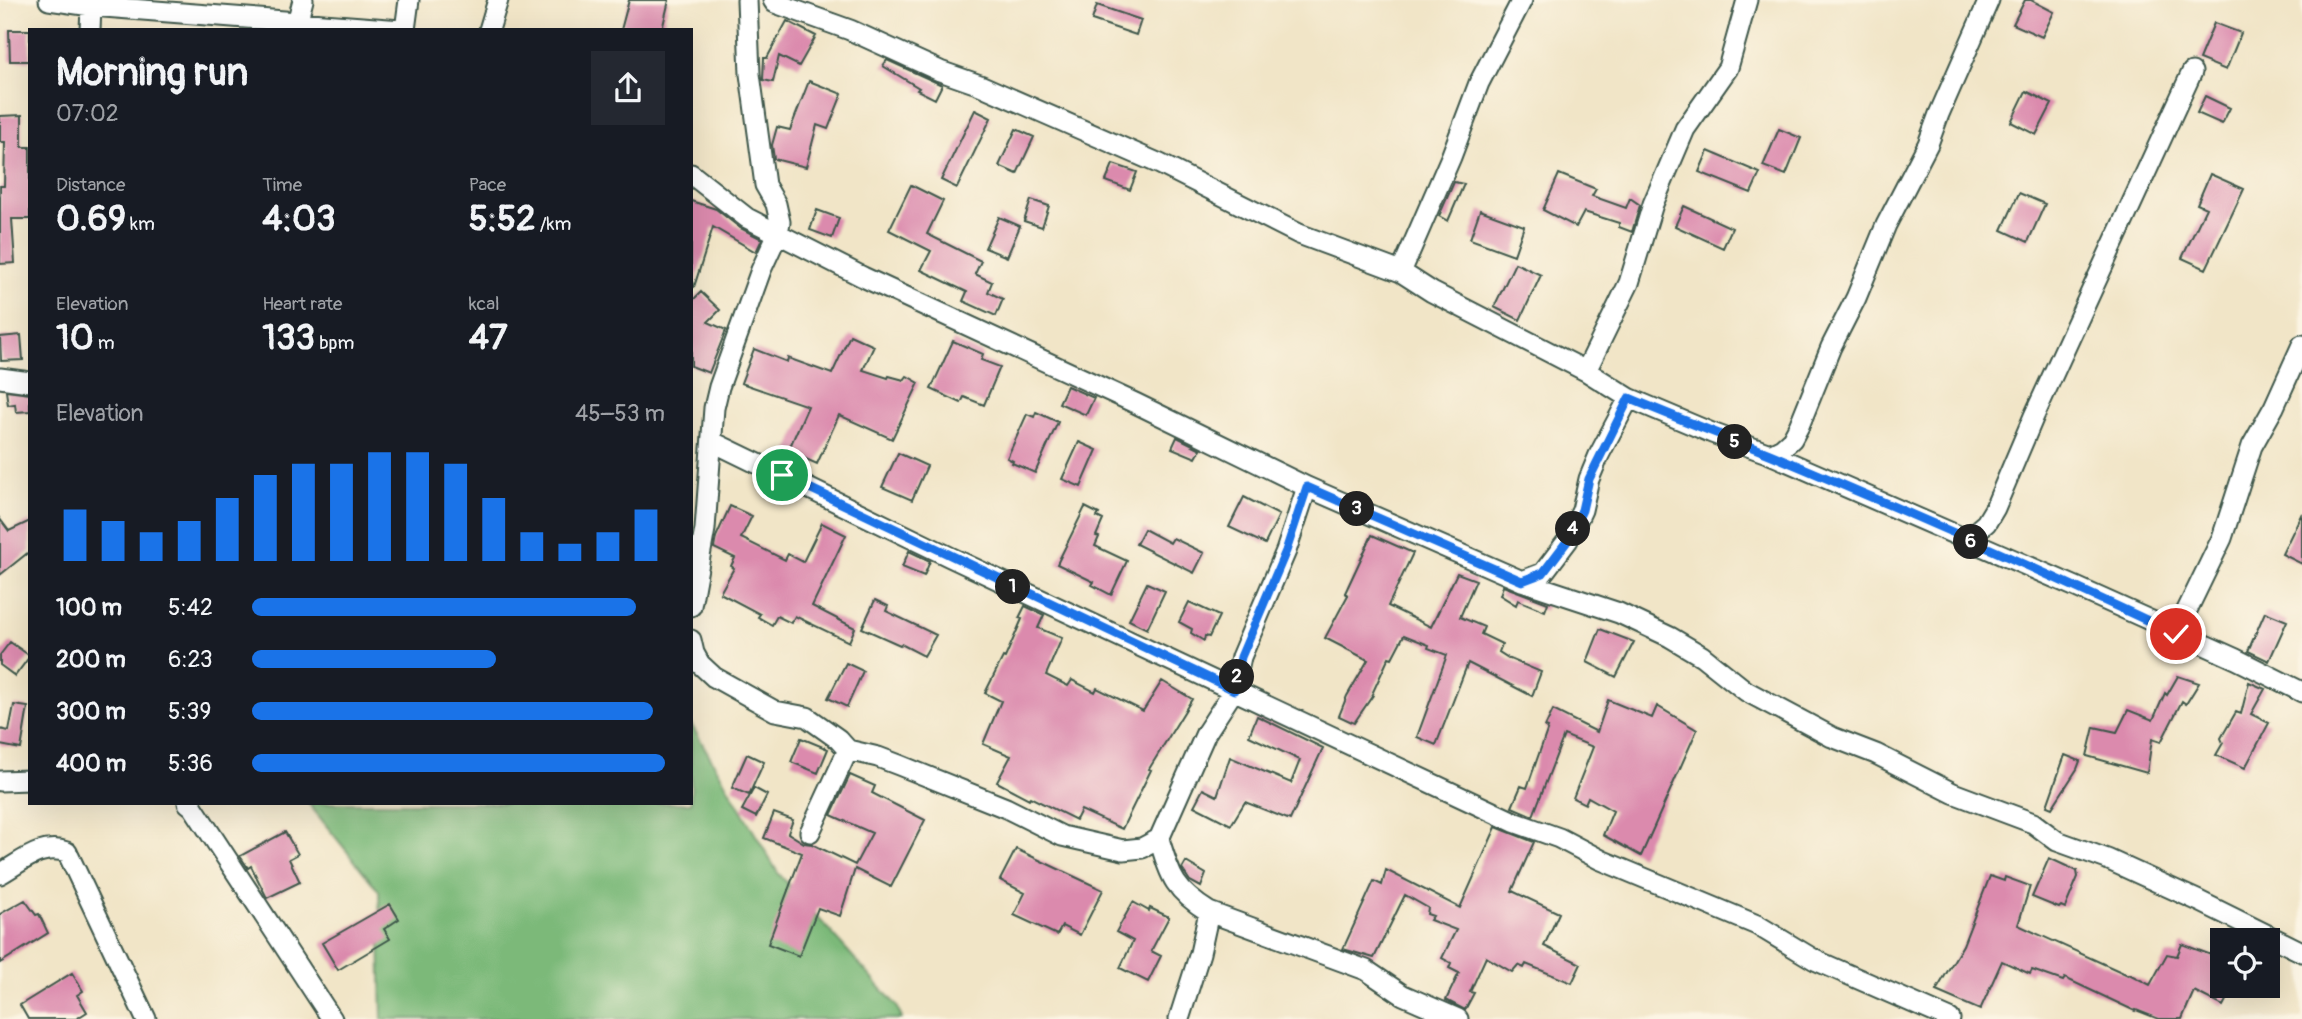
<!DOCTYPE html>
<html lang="en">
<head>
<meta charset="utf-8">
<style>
  :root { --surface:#171b24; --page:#242831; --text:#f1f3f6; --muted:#9ea1a6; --accent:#1a73e8 }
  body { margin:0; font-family:Pangolin,sans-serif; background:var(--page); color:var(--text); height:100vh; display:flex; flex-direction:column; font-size:26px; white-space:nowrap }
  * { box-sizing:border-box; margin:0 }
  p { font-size:23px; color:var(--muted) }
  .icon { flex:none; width:38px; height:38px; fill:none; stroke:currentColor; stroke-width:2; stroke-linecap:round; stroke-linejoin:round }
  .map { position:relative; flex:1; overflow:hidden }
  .details { position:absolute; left:28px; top:28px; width:665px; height:777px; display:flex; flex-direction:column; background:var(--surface); border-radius:0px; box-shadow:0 7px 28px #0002 }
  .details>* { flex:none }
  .controls { position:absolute; left:2210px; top:928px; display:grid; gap:14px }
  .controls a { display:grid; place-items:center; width:70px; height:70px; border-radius:0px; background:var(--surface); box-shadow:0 7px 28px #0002; font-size:35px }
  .pin { position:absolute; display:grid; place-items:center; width:60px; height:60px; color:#fff; margin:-30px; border:4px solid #fff; border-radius:50%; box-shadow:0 2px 7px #0007 }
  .km { position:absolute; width:35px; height:35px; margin:-18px; border-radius:50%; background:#222; color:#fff; font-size:19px; line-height:35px; text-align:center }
  .round { display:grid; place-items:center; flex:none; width:74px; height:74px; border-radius:0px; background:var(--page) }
  .summary { display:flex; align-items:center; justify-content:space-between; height:119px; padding:0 28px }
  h1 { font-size:38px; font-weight:700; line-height:52px }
  .stats { display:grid; grid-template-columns:repeat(3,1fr); gap:10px; height:119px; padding:7px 28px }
  .stats div { display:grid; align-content:center }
  .stats b { font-size:35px; font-weight:700 }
  .stats small { font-size:19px; font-weight:400 }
  .stats p { font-size:19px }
  .chart { height:196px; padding:14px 28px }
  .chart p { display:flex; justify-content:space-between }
  .chart svg { width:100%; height:126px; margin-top:7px; stroke:var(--accent); stroke-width:6 }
  ul { padding:0 28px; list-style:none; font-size:23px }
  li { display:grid; grid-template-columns:112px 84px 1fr; align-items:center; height:52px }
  li i { height:18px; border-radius:9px; background:var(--accent) }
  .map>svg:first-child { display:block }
</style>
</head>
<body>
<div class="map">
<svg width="2302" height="1019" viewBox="0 0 2302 1019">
  <rect width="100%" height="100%" fill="#fcf5e5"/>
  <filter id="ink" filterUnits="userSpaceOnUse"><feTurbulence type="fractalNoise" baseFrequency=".0143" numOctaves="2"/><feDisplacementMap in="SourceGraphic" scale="14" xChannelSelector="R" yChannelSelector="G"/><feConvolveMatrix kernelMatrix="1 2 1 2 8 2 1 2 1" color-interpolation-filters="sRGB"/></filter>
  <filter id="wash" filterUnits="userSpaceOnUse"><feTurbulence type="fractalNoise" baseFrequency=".00686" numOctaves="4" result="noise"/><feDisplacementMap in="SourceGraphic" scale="28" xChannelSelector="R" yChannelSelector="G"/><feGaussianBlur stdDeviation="1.57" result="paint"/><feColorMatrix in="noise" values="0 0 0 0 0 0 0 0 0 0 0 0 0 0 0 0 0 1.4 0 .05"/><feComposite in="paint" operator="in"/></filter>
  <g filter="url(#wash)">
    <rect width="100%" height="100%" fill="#f1e5c7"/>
    <path fill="#7cb979" stroke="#4e7b56" stroke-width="2" d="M691 724 778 873 897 1006 902 1019H382L379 891 308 803H691Z"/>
    <g id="blocks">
      <path fill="#db8aad" d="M629 0H669L662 30H621Z
        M2025 0H2031L2054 12 2042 37 2013 24Z
        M1097 5 1141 20 1136 35 1092 20Z
        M787 21 816 36 799 66 779 56 773 82 763 80 764 58H767Z
        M2214 23 2241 33 2226 70 2199 59Z
        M9 30H30V61H10Z
        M887 60 942 85 935 99 917 90 919 88 883 66Z
        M809 81 842 94 828 129 817 125 806 167 774 159 772 145 777 127 790 130Z
        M2026 91 2052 104 2036 135 2011 122Z
        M2205 96 2230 108 2222 124 2197 113Z
        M975 110 991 118 957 188 941 180Z
        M22 115V147H30V219H12L15 263 0 264V186H4L5 142H0V116Z
        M1016 129 1034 137 1017 174 999 166Z
        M1779 129 1801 138 1786 175 1763 166Z
        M1708 151 1760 173 1751 193 1699 172Z
        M1113 164 1137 172 1130 190 1106 181Z
        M1559 174 1596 189 1592 196 1626 208 1630 198 1640 205 1632 232 1619 227V223L1584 212 1576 227 1543 210Z
        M2210 174 2244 189 2206 269 2182 258 2206 208 2197 204Z
        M1454 182 1464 184 1448 221 1439 216Z
        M911 185 943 201 927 234 981 261 975 274 992 282 988 292 1003 299 996 316 963 301 967 292 921 270 931 251 889 230Z
        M2019 193 2045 204 2028 242 2002 230Z
        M1031 200 1049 206 1042 227 1024 221Z
        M691 201 716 209 740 228 762 239 756 252 713 227 694 287 691 286Z
        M1684 206 1732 228 1723 248 1675 226Z
        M817 210 839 218 832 238 810 230Z
        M1480 210 1524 226 1514 255 1470 239Z
        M999 217 1020 226 1007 257 985 248Z
        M1515 263 1541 275 1520 320 1494 307Z
        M701 292 720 310 708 322 726 330 709 373 691 366V302Z
        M21 335 23 360 1 361 0 337Z
        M850 335 874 346 863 370 888 378 889 376 904 380 907 376 919 383 892 439 839 415 817 464 788 451 808 406 741 383 754 349 787 362 788 358 832 374Z
        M953 341 983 354 981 360 1000 367 984 405 964 397 961 403 931 389Z
        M1067 386 1094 398 1086 415 1059 403Z
        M6 391 30 394V411L16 412 15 404 8 405Z
        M1036 412 1058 422 1035 473 1012 463 1013 461 1007 458 1027 414 1034 417Z
        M1177 437 1201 449 1196 458 1172 448Z
        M1079 442 1097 450 1081 487 1062 479Z
        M898 453 927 466 912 500 882 487Z
        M1244 497 1279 515 1265 544 1229 527Z
        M730 506 752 516 741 538 785 560 788 554 803 562 822 523 846 535 812 606 855 628 849 642 795 616 791 623 777 616 772 625 758 617 760 614 720 593 734 568 731 566 735 558 714 548 716 537Z
        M1085 507 1099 514 1097 517 1103 520 1096 536 1099 537 1095 546 1127 561 1111 595 1092 585 1094 582 1057 564Z
        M2302 513V564L2282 554Z
        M0 519 9 531 30 521V551L0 575Z
        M1144 529 1170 543 1173 538 1204 553 1194 573 1136 544Z
        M1372 535 1413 553 1388 606 1431 627 1457 573 1476 580 1460 617 1484 627 1481 634 1502 644 1499 652 1510 659 1541 672 1532 696 1468 663 1436 745 1417 737 1447 655 1428 648 1429 645 1404 635 1392 658 1389 657 1372 694 1373 695 1354 723 1339 716 1347 696 1368 660 1325 638 1348 595 1345 593Z
        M909 551 930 561 924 576 902 567Z
        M1147 583 1165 591 1147 629 1129 620Z
        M1503 586 1548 603 1545 611 1518 600 1516 605 1500 595Z
        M875 600 888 606 886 611 936 635 924 656 901 644 900 645 862 628Z
        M1189 602 1219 616 1209 637 1205 636 1204 641 1191 633 1192 629 1179 622Z
        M1025 606 1044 615 1038 628 1062 638 1046 675 1068 686 1072 680 1095 692 1097 688 1143 711 1162 681 1192 699 1149 769 1151 770 1122 829 1081 810 1076 820 1030 797 1029 799 997 782 1011 756 983 744 1001 701 985 693 1003 657 1005 658 1022 619 1019 618Z
        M2265 612 2287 621 2269 661 2248 651Z
        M1600 629 1634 642 1616 677 1587 662Z
        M10 642 30 656 15 676 0 665V655Z
        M846 663 863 671 847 707 828 698Z
        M2178 676 2199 683 2186 704 2182 701 2161 742 2152 739 2147 773 2087 756 2094 727 2117 732 2128 710 2153 720 2165 693 2167 695Z
        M2249 682 2265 689 2251 714 2269 723 2245 768 2216 755 2223 743 2221 738 2236 712 2241 714Z
        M1608 700 1652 718 1657 706 1697 730 1641 856 1603 835 1613 811 1588 797 1585 804 1573 798 1593 747 1564 735 1533 816 1512 807 1521 786 1527 788 1548 728 1545 727 1553 710 1597 732Z
        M14 705 28 707 21 749 0 745V729L9 731Z
        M1257 716 1323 748 1290 820 1245 802 1231 825 1194 806 1203 789 1217 796 1230 757 1291 783 1300 760 1249 736Z
        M801 738 828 749 818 773 791 762Z
        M747 754 764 762 749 795 732 788Z
        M2065 755 2080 761 2077 769 2052 808 2047 806Z
        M850 775 875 786 872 793 925 820 891 887 855 869 840 916 818 908 799 956 768 944 802 853 764 838 774 813 793 820 788 833 804 843 812 844 855 865 872 833 831 815Z
        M754 788 767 795 756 817 742 810Z
        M1496 827 1534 842 1512 891 1559 913 1544 946 1581 964 1572 983 1526 964 1524 968 1518 965 1512 972 1486 957 1470 992 1474 993 1465 1010 1446 1000 1459 973 1449 968 1451 963 1442 958 1456 930 1430 920 1433 916 1427 914 1428 908 1405 895 1374 958 1343 949 1374 881 1382 885 1386 870 1460 908Z
        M285 832 298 854 289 859 300 882 267 898 251 866 248 868 240 856Z
        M1016 849 1103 890 1080 935 1062 926 1057 935 1014 915 1025 893 1000 880Z
        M2049 858 2077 871 2078 877 2065 908 2061 906 2059 908 2032 897Z
        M1186 862 1206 874 1201 887 1190 881 1182 869Z
        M1990 876 2004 881 2005 877 2030 886 2018 925 2128 975 2129 974 2150 985 2167 954 2177 956 2182 944 2222 959V985H2234L2223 1006 2194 991 2182 1019H2159L2136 1010 2135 1011 2065 978 2063 981 2032 970 2030 974 2002 961 1980 1010 1936 991 1963 945Z
        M25 900 36 915 39 914 48 933 0 963V914Z
        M1133 902 1149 911 1150 908 1169 917 1151 951 1161 956 1148 982 1120 968 1133 941 1116 932Z
        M390 904 399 919 384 929 390 939 338 970 322 943Z
        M72 973 83 991 77 995 87 1012 76 1019H28L20 1005Z"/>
    </g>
  </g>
  <g filter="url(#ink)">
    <use href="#blocks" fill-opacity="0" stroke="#3e564a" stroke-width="2"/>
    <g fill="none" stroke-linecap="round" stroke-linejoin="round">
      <g stroke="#3e564a" stroke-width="23">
        <path id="minor" d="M49 0 91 6 401 30
          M773 0 775 3 850 30 940 71 980 85 1160 164 1299 234 1401 272 1432 292 1586 371 1629 398 1712 433 1770 454 2076 587 2236 659 2302 692
          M297 23 303 0
          M90 30 91 6
          M405 30 409 0
          M489 30 498 0
          M691 174 747 218 863 277 1135 403 1307 487 1522 581 1619 613 1670 637 1702 656 1746 691 1832 737 1876 754 1953 793 2033 823 2057 841 2107 859 2199 901 2302 952
          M1401 272 1451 157 1479 83 1522 0
          M1586 371 1629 283 1653 204 1685 129 1728 68 1747 0
          M0 378 30 382
          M713 442 950 557 1514 822 1559 838 1601 860 1757 925 1815 960 1950 1019
          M1770 454 1782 448 1792 439 1799 426 1831 347 1856 298 1886 225 1928 144 1939 114 1989 0
          M1966 540 1986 523 1995 508 2034 416 2192 72
          M1522 581 1543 573 1568 540 1582 510 1589 479 1599 455 1629 398
          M691 606 705 529 714 408 719 387 761 270 778 233 780 222 776 204 765 185 750 74 747 0
          M2176 633 2222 538 2252 446 2274 407 2302 345
          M691 640 694 653 700 664 714 677 775 711 807 717 838 739 848 750 878 757 899 765 1006 808 1062 836 1123 850 1142 848 1159 839 1206 733 1234 690 1241 657 1286 551 1307 487
          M0 781 30 780
          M188 803 193 807 332 1019
          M810 832 848 750
          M1159 839C1171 878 1174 890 1209 912L1366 970 1403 995 1458 1019
          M0 874C23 861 41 843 67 852L146 1019
          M1179 1019 1200 953 1209 912"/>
      </g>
      <use href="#minor" stroke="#fff" stroke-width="19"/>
    </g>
  </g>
  <g fill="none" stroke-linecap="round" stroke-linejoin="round" filter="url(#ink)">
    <g stroke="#fff" stroke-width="14">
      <path id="route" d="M782 475 1234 690 1241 657 1286 551 1307 487 1522 581 1543 573 1568 540 1582 510 1589 479 1629 398C1676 418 1725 436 1772 455 1908 512 2043 571 2176 634"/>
    </g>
    <use href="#route" stroke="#1a73e8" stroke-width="9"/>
  </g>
</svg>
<div class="controls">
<a><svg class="icon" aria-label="locate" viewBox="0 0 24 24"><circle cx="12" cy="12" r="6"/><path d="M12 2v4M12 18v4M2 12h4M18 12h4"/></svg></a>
</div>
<div class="pin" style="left:782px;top:475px;background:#1e9e55"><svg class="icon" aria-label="arrive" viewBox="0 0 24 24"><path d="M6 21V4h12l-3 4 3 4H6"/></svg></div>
<div class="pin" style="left:2176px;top:634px;background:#d93025"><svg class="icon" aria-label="check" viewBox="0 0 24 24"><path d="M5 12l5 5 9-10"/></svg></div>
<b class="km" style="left:1013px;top:587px">1</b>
<b class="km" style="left:1237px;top:677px">2</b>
<b class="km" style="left:1357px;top:509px">3</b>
<b class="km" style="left:1573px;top:529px">4</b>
<b class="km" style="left:1735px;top:442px">5</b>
<b class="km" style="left:1971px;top:542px">6</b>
<section class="details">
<div class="summary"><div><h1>Morning run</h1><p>07:02</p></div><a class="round"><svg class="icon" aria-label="share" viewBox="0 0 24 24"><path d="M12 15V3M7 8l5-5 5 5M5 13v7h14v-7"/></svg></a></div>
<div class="stats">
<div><p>Distance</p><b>0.69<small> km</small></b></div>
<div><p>Time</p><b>4:03</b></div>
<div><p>Pace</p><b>5:52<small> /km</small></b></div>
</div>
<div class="stats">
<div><p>Elevation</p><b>10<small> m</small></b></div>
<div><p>Heart rate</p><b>133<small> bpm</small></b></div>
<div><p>kcal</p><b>47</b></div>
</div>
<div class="chart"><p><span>Elevation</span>45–53 m</p>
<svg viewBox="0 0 160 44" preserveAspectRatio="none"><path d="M5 44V26M15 44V30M25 44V34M35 44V30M45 44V22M55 44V14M65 44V10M75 44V10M85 44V6M95 44V6M105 44V10M115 44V22M125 44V34M135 44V38M145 44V34M155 44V26"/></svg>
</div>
<ul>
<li><b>100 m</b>5:42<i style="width:93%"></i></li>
<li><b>200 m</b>6:23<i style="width:59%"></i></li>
<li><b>300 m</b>5:39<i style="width:97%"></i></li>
<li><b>400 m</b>5:36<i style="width:100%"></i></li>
</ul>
</section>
</div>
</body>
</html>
